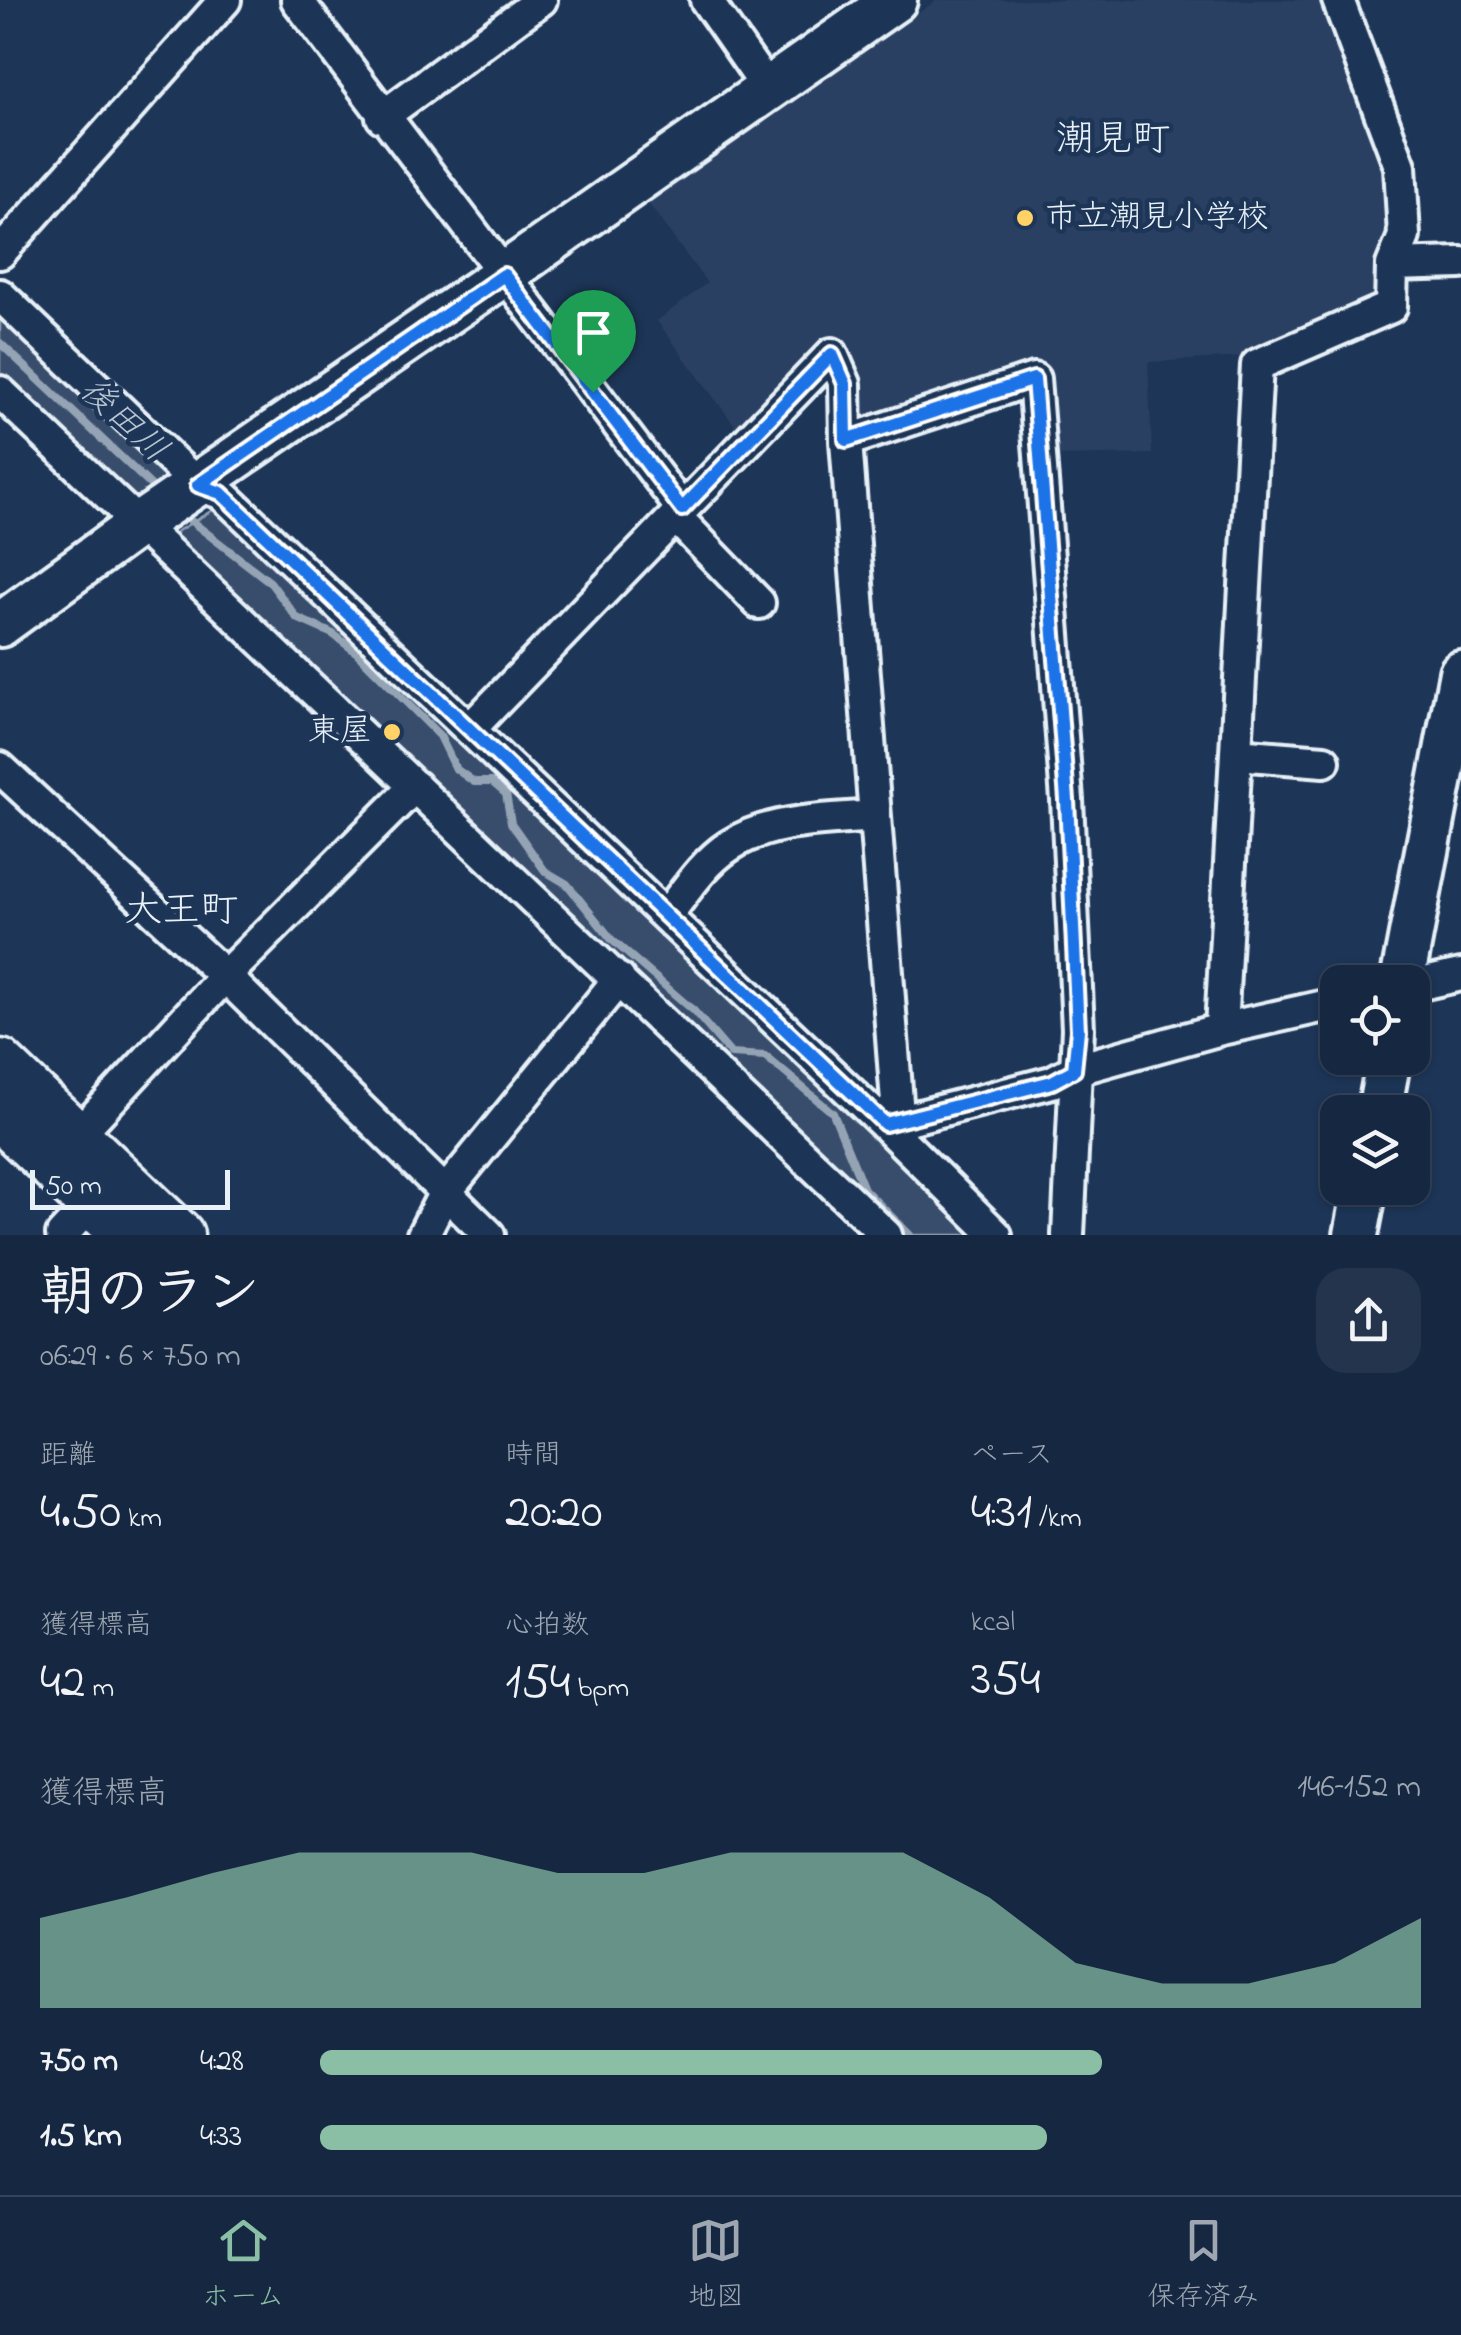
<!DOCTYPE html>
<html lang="ja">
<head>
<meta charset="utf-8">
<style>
  :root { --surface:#162841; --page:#23344c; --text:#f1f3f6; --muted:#9ea6b1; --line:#35445a; --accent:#8abfa5 }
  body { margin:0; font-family:"Indie Flower","Klee One",sans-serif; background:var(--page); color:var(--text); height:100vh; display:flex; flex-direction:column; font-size:38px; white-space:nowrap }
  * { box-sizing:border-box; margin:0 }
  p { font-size:32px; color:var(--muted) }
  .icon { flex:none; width:55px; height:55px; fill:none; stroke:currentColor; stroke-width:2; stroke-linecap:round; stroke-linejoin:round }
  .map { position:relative; height:1235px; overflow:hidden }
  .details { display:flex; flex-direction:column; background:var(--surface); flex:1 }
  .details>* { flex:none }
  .fabs { position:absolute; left:1320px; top:965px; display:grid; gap:20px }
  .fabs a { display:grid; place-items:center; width:110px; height:110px; border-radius:20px; background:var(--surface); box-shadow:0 2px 8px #0004,0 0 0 2px var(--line); font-size:50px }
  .scale { position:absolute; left:30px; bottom:25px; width:200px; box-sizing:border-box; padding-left:10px; border:5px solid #e8f1f8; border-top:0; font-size:28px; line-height:35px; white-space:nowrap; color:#e8f1f8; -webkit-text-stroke:8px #1d3557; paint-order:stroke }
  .pin { position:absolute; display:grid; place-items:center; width:85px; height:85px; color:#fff; margin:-102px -42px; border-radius:50% 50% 50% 0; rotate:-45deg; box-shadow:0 0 10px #0007 }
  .pin .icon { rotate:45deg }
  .round { display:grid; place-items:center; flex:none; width:105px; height:105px; border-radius:30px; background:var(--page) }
  .head { display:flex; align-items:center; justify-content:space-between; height:170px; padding:0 40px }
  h1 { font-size:55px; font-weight:600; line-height:75px }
  .stats { display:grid; grid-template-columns:repeat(3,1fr); gap:15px; height:170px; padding:10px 40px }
  .stats div { display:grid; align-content:center }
  .stats b { font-size:50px; font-weight:600 }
  .stats small { font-size:28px; font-weight:400 }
  .stats p { font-size:28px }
  .chart { height:280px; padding:20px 40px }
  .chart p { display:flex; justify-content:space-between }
  .chart svg { width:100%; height:180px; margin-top:10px; fill:var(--accent); opacity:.7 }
  ul { padding:0 40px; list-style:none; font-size:32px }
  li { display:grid; grid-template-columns:160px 120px 1fr; align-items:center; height:75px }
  li i { height:25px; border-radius:12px; background:var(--accent) }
  .tabs { display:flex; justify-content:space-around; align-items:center; height:140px; border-top:2px solid var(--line); background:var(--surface); font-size:28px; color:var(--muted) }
  .tabs a { display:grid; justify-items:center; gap:5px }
  .tabs .selected { color:var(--accent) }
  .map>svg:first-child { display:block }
</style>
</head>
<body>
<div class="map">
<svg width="1461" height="1235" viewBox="0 0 1461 1235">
  <rect width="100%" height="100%" fill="#1d3557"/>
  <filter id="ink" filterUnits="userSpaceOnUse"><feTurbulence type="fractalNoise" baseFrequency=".01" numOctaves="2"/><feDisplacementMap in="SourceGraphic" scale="20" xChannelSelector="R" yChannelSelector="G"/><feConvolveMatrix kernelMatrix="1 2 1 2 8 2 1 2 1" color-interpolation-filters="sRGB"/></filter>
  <g filter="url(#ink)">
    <path fill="#2a4162" d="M937 0H1325L1387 167 1392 233 1374 256 1375 299 1245 357 1148 362 1152 454 1057 456 1045 365 999 377 866 425 856 417 855 370 837 336 739 431 657 321 707 283 647 202Z"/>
    <path fill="#374d6c" stroke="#909fb2" stroke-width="2.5" d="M0 307 178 473 133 504 0 378Z
      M216 508 981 1235H900L176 539V532Z"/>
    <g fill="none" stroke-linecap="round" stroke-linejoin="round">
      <path stroke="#95a4b5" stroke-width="8" d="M0 343 160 494
        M182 514 270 582 297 618 333 634 356 652 440 736 456 769 474 782H492L506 794 511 823 545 871 567 884 612 940 694 1011 731 1054 765 1056 833 1113 864 1189 910 1235"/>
      <g stroke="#e8f1f8" stroke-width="38">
        <path id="street" d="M297 0 682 509
          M706 0 768 89
          M1338 0 1400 166 1404 236 1392 265 1461 263
          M382 117 541 0
          M0 253 225 0
          M0 295 198 485 221 493 885 1125 996 1235
          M0 392 886 1235
          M846 441 897 1102 885 1125 1052 1082 1074 1070 1221 1029 1338 1003
          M675 516 759 603
          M470 729 832 354 845 384 846 441 1034 379 1067 800 1078 1029 1068 1235
          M1236 754 1324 761
          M0 768 225 976 489 1235
          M666 916C685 892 703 863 729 846 769 819 828 820 875 816
          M1412 986 1461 975
          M1221 1029 1257 365 1391 307 1392 265
          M62 1235 92 1203 76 1137 225 976 415 786
          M423 1235 444 1194 619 979"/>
      </g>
      <g stroke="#e8f1f8" stroke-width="50">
        <path id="secondary" d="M0 625 139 524 503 275 895 0
          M1402 982 1461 673
          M1379 1112 1389 1058
          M1356 1235 1365 1188"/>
      </g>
      <g stroke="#e8f1f8" stroke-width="55">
        <path id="primary" d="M0 1064 179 1235
          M0 1116 126 1235"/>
      </g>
      <use href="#street" stroke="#1d3557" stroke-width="30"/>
      <use href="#secondary" stroke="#1d3557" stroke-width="42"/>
      <use href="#primary" stroke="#1d3557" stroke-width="48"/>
    </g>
  </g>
  <g fill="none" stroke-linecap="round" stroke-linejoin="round" filter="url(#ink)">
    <g stroke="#fff" stroke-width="20">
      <path id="route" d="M504 275 682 509 832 354 845 384 846 440 1034 379 1067 800 1078 1030 1074 1070 1052 1082 885 1124 221 493 198 485Z"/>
    </g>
    <use href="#route" stroke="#1a73e8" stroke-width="12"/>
  </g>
  <g fill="#ffd166" stroke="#1d3557" stroke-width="4">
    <circle cx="1025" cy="218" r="10"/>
    <circle cx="392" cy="732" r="10"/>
  </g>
  <g text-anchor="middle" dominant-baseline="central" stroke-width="9" stroke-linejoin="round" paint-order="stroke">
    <g font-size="32" fill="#e8f1f8" stroke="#1d3557" text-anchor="start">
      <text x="1045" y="218">市立潮見小学校</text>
      <text x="372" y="732" text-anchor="end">東屋</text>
    </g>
    <g font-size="35" font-style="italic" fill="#b7c4d1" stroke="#1d3557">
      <text transform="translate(123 421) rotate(43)">後田川</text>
    </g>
    <g font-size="38" fill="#e8f1f8" stroke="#1d3557">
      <text x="1113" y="141">潮見町</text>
      <text x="181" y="912">大王町</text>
    </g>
  </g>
</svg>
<div class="fabs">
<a><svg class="icon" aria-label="locate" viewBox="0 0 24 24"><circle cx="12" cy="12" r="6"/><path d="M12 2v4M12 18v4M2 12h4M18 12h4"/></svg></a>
<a><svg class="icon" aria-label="layers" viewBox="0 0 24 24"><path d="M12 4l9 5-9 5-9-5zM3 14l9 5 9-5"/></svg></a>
</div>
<div class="scale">50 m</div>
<div class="pin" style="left:593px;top:392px;background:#1e9e55"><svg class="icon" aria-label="arrive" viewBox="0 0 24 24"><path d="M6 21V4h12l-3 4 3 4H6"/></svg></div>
</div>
<section class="details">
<div class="head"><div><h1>朝のラン</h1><p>06:29 · 6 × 750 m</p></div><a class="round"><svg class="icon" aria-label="share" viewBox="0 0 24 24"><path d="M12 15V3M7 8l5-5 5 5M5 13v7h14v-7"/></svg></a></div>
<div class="stats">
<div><p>距離</p><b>4.50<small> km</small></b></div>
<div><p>時間</p><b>20:20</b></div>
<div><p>ペース</p><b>4:31<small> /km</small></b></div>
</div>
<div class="stats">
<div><p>獲得標高</p><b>42<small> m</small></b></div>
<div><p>心拍数</p><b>154<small> bpm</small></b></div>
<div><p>kcal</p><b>354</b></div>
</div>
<div class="chart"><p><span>獲得標高</span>146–152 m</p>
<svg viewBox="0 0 160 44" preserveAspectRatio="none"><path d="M0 44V22L10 17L20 11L30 6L40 6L50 6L60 11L70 11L80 6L90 6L100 6L110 17L120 33L130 38L140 38L150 33L160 22V44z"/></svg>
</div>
<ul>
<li><b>750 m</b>4:28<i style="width:71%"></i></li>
<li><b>1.5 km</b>4:33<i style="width:66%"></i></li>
</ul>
</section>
<nav class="tabs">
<a class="selected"><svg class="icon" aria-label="home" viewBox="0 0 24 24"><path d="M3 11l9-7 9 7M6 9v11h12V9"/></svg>ホーム</a>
<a><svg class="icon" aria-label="map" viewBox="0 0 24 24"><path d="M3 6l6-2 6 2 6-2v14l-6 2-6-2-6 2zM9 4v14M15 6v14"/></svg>地図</a>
<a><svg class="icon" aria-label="saved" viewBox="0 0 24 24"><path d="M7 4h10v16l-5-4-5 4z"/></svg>保存済み</a>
</nav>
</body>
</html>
